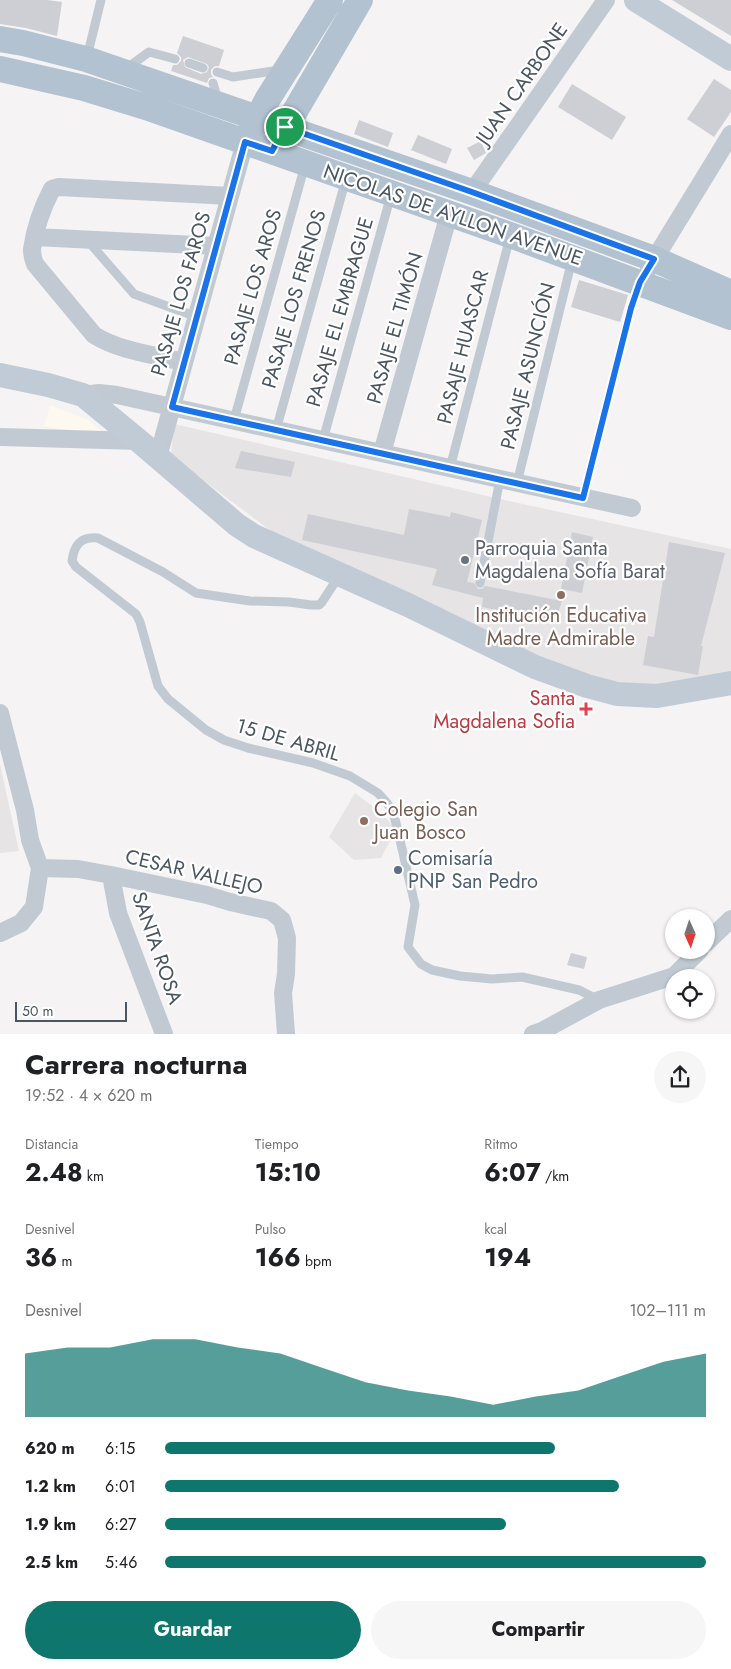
<!DOCTYPE html>
<html lang="es">
<head>
<meta charset="utf-8">
<style>
  :root { --surface:#fff; --page:#f6f6f6; --text:#202124; --muted:#757577; --accent:#0f766e }
  body { margin:0; font-family:Jost,sans-serif; background:var(--page); color:var(--text); height:100vh; display:flex; flex-direction:column; font-size:19px; white-space:nowrap }
  * { box-sizing:border-box; margin:0 }
  p { font-size:16px; color:var(--muted) }
  .icon { flex:none; width:28px; height:28px; fill:none; stroke:currentColor; stroke-width:2; stroke-linecap:round; stroke-linejoin:round }
  .map { position:relative; height:1034px; overflow:hidden }
  .sheet { display:flex; flex-direction:column; background:var(--surface); flex:1 }
  .sheet>* { flex:none }
  .needle { width:32px; rotate:177deg }
  .tools { position:absolute; left:665px; top:909px; display:grid; gap:10px }
  .tools a { display:grid; place-items:center; width:50px; height:50px; border-radius:50%; background:var(--surface); box-shadow:0 1px 4px #0004; font-size:25px }
  .scale { position:absolute; left:15px; bottom:12px; width:112px; box-sizing:border-box; padding-left:5px; border:2px solid #4a5661; border-top:0; font-size:14px; line-height:18px; white-space:nowrap; color:#4a5661; -webkit-text-stroke:4px #fff; paint-order:stroke }
  .pin { position:absolute; display:grid; place-items:center; width:42px; height:42px; color:#fff; margin:-21px; border:2px solid #fff; border-radius:50%; box-shadow:0 1px 5px #0007 }
  .round { display:grid; place-items:center; flex:none; width:52px; height:52px; border-radius:26px; background:var(--page) }
  .headline { display:flex; align-items:center; justify-content:space-between; height:85px; padding:0 25px }
  h1 { font-size:28px; font-weight:700; line-height:38px }
  .metrics { display:grid; grid-template-columns:repeat(3,1fr); gap:8px; height:85px; padding:5px 25px }
  .metrics div { display:grid; align-content:center }
  .metrics b { font-size:25px; font-weight:700 }
  .metrics small { font-size:14px; font-weight:400 }
  .metrics p { font-size:14px }
  .chart { height:140px; padding:10px 25px }
  .chart p { display:flex; justify-content:space-between }
  .chart svg { width:100%; height:90px; margin-top:5px; fill:var(--accent); opacity:.7 }
  .primary-button { display:flex; gap:10px; margin-top:auto; padding:10px 25px }
  .primary-button a { flex:1; height:58px; border-radius:30px; background:var(--accent); color:#fff; font-size:20px; font-weight:700; line-height:58px; text-align:center }
  .primary-button a+a { background:var(--page); color:var(--text) }
  ul { padding:0 25px; list-style:none; font-size:16px }
  li { display:grid; grid-template-columns:80px 60px 1fr; align-items:center; height:38px }
  li i { height:12px; border-radius:6px; background:var(--accent) }
  .map>svg:first-child { display:block }
</style>
</head>
<body>
<div class="map">
<svg width="731" height="1034" viewBox="0 0 731 1034">
  <rect width="100%" height="100%" fill="#f5f3f3"/>
  <path fill="#fdf9ef" d="M50 405 88 420 102 431 98 435 44 426Z"/>
  <path fill="#e6e4e5" d="M174 424 518 503 731 549V673L663 686 610 684 486 640 291 546 171 456Z
    M0 764 19 851 0 853Z
    M355 793 380 812 396 829 381 858 354 860 329 837Z"/>
  <path fill="#cdcfd5" fill-rule="evenodd" d="M0 0H47L62 2 57 36 26 28 0 24Z
    M672 0H731V36Z
    M183 36 224 50 219 66H215L211 70V74L213 77 209 78 207 83 171 71 173 65H177L181 61V57L177 53ZM188 57 207 64 209 67 207 72 201 74 185 67 183 60Z
    M714 79 731 90V112L714 137 687 119Z
    M572 84 626 117 612 140 558 107Z
    M359 120 393 133 388 147 354 134Z
    M418 135 452 149 446 164 411 150Z
    M481 141 486 153 474 160 467 148Z
    M579 280 628 295 620 322 571 307Z
    M241 451 295 462 291 477 235 468Z
    M409 509 450 517 451 512 482 520 467 582 474 583 478 589H482L485 586 562 601 555 622 482 607 483 598 432 585 437 569 302 540 308 514 404 535Z
    M572 532 593 537 582 593 561 589Z
    M669 542 725 553 701 646H703L698 675 643 665 648 636 654 637Z
    M571 953 587 957 584 969 567 965Z"/>
  <g fill="none" stroke-linecap="round" stroke-linejoin="round">
    <path stroke="#c1cad2" stroke-width="9" d="M87 57 101 0
      M189 63 203 68
      M127 68 149 52 175 59
      M217 72 233 77 280 70
      M213 83 218 100
      M88 241 134 294 197 317
      M234 420 305 165
      M276 430 346 179
      M323 440 391 195
      M450 468 510 237
      M517 483 572 260
      M583 498 631 307 639 285
      M339 576 322 602 319 605H311L289 602 250 601 196 593 163 572 98 538C81 536 74 545 72 561L76 567 136 614 140 622 158 686 168 699 206 730 224 740 248 748 313 763 350 776 378 793 387 803 393 812 397 827 415 905 408 947 421 964 432 970 460 976 492 979 522 977 579 990 599 1000
      M480 583 500 479"/>
    <path stroke="#c1cad2" stroke-width="18" d="M472 192 606 0
      M35 237 216 246
      M649 268 731 134
      M184 362C155 355 119 351 94 335L35 264C33 259 32 254 32 249 35 229 43 206 52 189L59 187 230 196
      M83 395 99 393 117 395 632 508
      M0 437 139 441
      M382 453 449 214
      M158 457 245 142
      M0 713 25 810 30 840 40 868 34 907 21 923 0 933
      M40 868 78 869 111 875 207 895 230 902 271 911 282 920 287 938 286 974 283 993 286 1034
      M111 875 118 913 164 1034
      M706 943 731 919
      M533 1034 542 1031 599 1000 674 976 700 950"/>
    <path stroke="#c1cbd6" stroke-width="24" d="M636 0 731 59
      M0 375 48 385 83 395 139 441 237 525 254 536 408 605 535 667 587 686 617 694 657 696 731 683"/>
    <path stroke="#b3c2d1" stroke-width="26" d="M0 39 23 43 86 59 347 149 472 192 654 259 731 293
      M0 69 84 88 146 107 510 235 731 317
      M250 132 267 100 330 0
      M277 142 360 0"/>
  </g>
  <g fill="none" stroke-linecap="round" stroke-linejoin="round">
    <g stroke="#fff" stroke-width="10">
      <path id="route" d="M285 127 472 192 654 259 640 282 631 308 583 498 172 407 245 142 272 151Z"/>
    </g>
    <use href="#route" stroke="#1a73e8" stroke-width="6"/>
  </g>
  <circle fill="#6b7280" stroke="#fff" stroke-width="2" cx="465" cy="560" r="5"/>
  <g fill="#8d6e63" stroke="#fff" stroke-width="2">
    <circle cx="561" cy="595" r="5"/>
    <circle cx="364" cy="821" r="5"/>
  </g>
  <path fill="#e0444e" stroke="#fff" stroke-width="2" d="M583.5 701.5h5v5h5v5h-5v5h-5v-5h-5v-5h5z"/>
  <circle fill="#5c6f8a" stroke="#fff" stroke-width="2" cx="398" cy="870" r="5"/>
  <g text-anchor="middle" dominant-baseline="central" stroke-width="4.5" stroke-linejoin="round" paint-order="stroke">
    <g font-size="20" fill="#4a5661" stroke="#fff">
      <text transform="translate(522 84) rotate(-55)">JUAN CARBONE</text>
      <text transform="translate(453 215) rotate(19)">NICOLAS DE AYLLON AVENUE</text>
      <text transform="translate(253 287) rotate(-74)">PASAJE LOS AROS</text>
      <text transform="translate(181 294) rotate(-74)">PASAJE LOS FAROS</text>
      <text transform="translate(294 299) rotate(-74)">PASAJE LOS FRENOS</text>
      <text transform="translate(340 312) rotate(-74)">PASAJE EL EMBRAGUE</text>
      <text transform="translate(395 328) rotate(-74)">PASAJE EL TIMÓN</text>
      <text transform="translate(463 347) rotate(-76)">PASAJE HUASCAR</text>
      <text transform="translate(528 366) rotate(-76)">PASAJE ASUNCIÓN</text>
      <text transform="translate(288 740) rotate(16)">15 DE ABRIL</text>
      <text transform="translate(194 872) rotate(13)">CESAR VALLEJO</text>
      <text transform="translate(157 948) rotate(71)">SANTA ROSA</text>
    </g>
    <g font-size="20" fill="#5b616d" stroke="#fff" text-anchor="start">
      <text x="475" y="548">Parroquia Santa<tspan x="475" dy="23">Magdalena Sofía Barat</tspan></text>
    </g>
    <g font-size="20" fill="#785e54" stroke="#fff">
      <text x="561" y="615">Institución Educativa<tspan x="561" dy="23">Madre Admirable</tspan></text>
      <text x="374" y="809" text-anchor="start">Colegio San<tspan x="374" dy="23">Juan Bosco</tspan></text>
    </g>
    <g font-size="20" fill="#be3a42" stroke="#fff" text-anchor="end">
      <text x="575" y="698">Santa<tspan x="575" dy="23">Magdalena Sofia</tspan></text>
    </g>
    <g font-size="20" fill="#4e5e75" stroke="#fff" text-anchor="start">
      <text x="408" y="858">Comisaría<tspan x="408" dy="23">PNP San Pedro</tspan></text>
    </g>
  </g>
</svg>
<div class="tools">
<a><svg class="needle" viewBox="-14 -14 28 28"><path d="M0-13l5 13h-10z" fill="#e53935"/><path d="M0 13l5-13h-10z" fill="#757577"/></svg></a>
<a><svg class="icon" aria-label="locate" viewBox="0 0 24 24"><circle cx="12" cy="12" r="6"/><path d="M12 2v4M12 18v4M2 12h4M18 12h4"/></svg></a>
</div>
<div class="scale">50 m</div>
<div class="pin" style="left:285px;top:127px;background:#1e9e55"><svg class="icon" aria-label="arrive" viewBox="0 0 24 24"><path d="M6 21V4h12l-3 4 3 4H6"/></svg></div>
</div>
<section class="sheet">
<div class="headline"><div><h1>Carrera nocturna</h1><p>19:52 · 4 × 620 m</p></div><a class="round"><svg class="icon" aria-label="share" viewBox="0 0 24 24"><path d="M12 15V3M7 8l5-5 5 5M5 13v7h14v-7"/></svg></a></div>
<div class="metrics">
<div><p>Distancia</p><b>2.48<small> km</small></b></div>
<div><p>Tiempo</p><b>15:10</b></div>
<div><p>Ritmo</p><b>6:07<small> /km</small></b></div>
</div>
<div class="metrics">
<div><p>Desnivel</p><b>36<small> m</small></b></div>
<div><p>Pulso</p><b>166<small> bpm</small></b></div>
<div><p>kcal</p><b>194</b></div>
</div>
<div class="chart"><p><span>Desnivel</span>102–111 m</p>
<svg viewBox="0 0 160 44" preserveAspectRatio="none"><path d="M0 44V13L10 10L20 10L30 6L40 6L50 10L60 13L70 20L80 27L90 31L100 34L110 38L120 34L130 31L140 24L150 17L160 13V44z"/></svg>
</div>
<ul>
<li><b>620 m</b>6:15<i style="width:72%"></i></li>
<li><b>1.2 km</b>6:01<i style="width:84%"></i></li>
<li><b>1.9 km</b>6:27<i style="width:63%"></i></li>
<li><b>2.5 km</b>5:46<i style="width:100%"></i></li>
</ul>
<div class="primary-button"><a>Guardar</a><a>Compartir</a></div>
</section>
</body>
</html>
